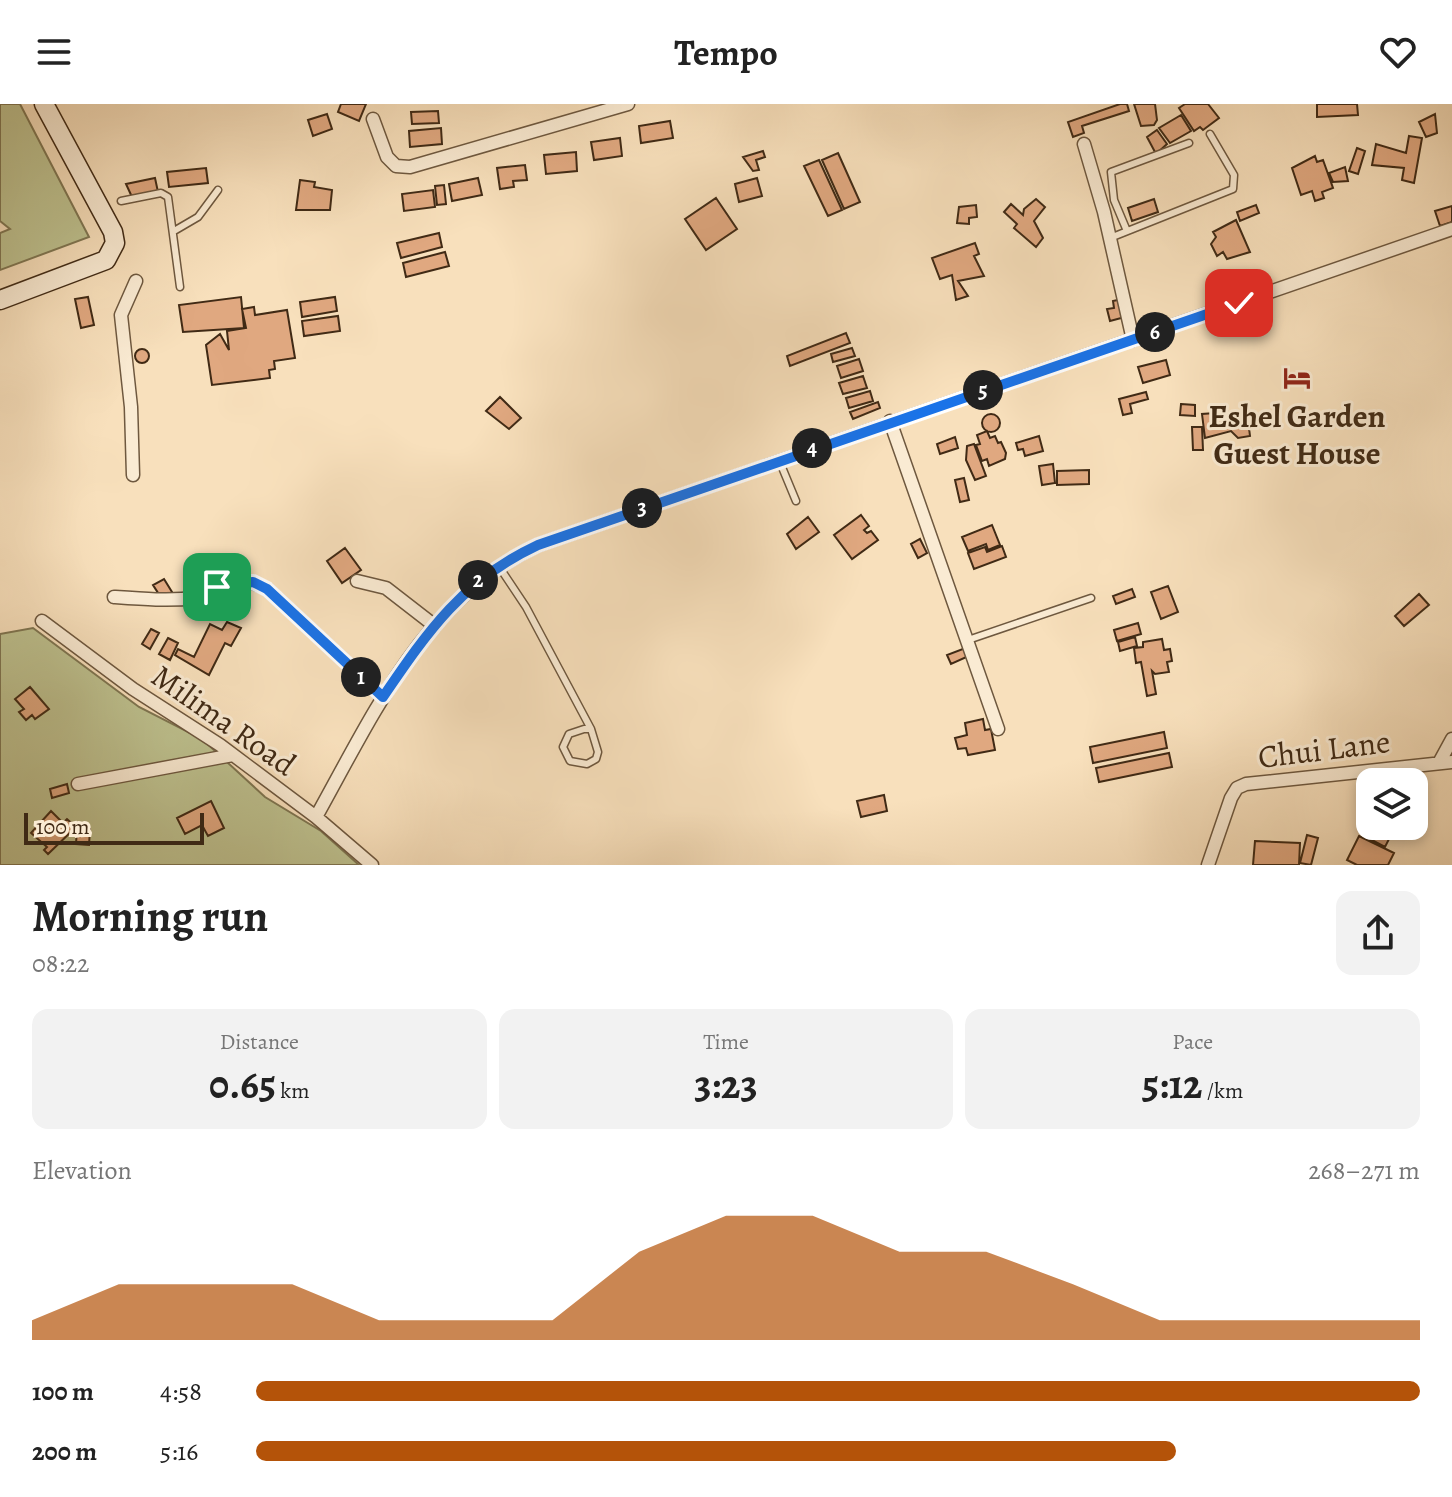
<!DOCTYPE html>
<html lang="en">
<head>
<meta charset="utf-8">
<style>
  :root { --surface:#fff; --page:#f2f2f2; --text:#222; --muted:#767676; --accent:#b45309 }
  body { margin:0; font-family:Alegreya,serif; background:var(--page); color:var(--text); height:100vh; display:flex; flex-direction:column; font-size:30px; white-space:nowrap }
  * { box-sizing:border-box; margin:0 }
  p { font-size:26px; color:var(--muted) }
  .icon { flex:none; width:44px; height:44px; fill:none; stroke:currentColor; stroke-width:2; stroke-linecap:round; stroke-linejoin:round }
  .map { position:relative; height:761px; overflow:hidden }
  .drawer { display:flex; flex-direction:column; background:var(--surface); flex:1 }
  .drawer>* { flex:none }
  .buttons { position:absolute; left:1356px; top:664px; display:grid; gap:16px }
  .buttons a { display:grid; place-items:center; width:72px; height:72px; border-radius:16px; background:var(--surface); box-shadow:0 4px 12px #0003; font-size:40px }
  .scale { position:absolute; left:24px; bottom:20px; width:180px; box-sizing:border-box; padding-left:8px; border:4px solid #402a15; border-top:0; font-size:22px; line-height:28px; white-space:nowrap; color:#402a15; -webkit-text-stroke:6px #faebd3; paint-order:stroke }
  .pin { position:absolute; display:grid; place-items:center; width:68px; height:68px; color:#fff; margin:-34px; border-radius:16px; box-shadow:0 4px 12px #0006 }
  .km { position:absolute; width:40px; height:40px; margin:-20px; border-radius:50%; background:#222; color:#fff; font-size:22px; line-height:40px; text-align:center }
  .round { display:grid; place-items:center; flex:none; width:84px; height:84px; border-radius:16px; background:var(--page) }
  .overview { display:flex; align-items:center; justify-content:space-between; height:136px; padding:0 32px }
  h1 { font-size:44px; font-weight:600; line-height:60px }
  .stats { display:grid; grid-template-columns:repeat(3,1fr); gap:12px; height:136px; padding:8px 32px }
  .stats div { display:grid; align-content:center; border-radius:16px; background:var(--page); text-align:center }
  .stats b { font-size:40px; font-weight:600 }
  .stats small { font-size:22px; font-weight:400 }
  .stats p { font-size:22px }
  .chart { height:224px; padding:16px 32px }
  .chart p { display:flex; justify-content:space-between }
  .chart svg { width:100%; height:144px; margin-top:8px; fill:var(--accent); opacity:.7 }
  ul { padding:0 32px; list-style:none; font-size:26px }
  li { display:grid; grid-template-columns:128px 96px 1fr; align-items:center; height:60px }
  li i { height:20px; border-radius:10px; background:var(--accent) }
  header { display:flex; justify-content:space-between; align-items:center; height:104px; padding:0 32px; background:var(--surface); font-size:36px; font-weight:600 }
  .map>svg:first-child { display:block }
</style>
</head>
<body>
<header><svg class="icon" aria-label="menu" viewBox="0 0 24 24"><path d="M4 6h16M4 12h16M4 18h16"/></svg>Tempo<svg class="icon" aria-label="heart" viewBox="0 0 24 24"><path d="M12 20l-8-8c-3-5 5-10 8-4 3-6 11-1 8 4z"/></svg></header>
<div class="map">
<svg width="1452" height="761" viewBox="0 0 1452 761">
  <rect width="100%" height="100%" fill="#f8e0bc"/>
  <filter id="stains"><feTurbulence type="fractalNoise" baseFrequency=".0025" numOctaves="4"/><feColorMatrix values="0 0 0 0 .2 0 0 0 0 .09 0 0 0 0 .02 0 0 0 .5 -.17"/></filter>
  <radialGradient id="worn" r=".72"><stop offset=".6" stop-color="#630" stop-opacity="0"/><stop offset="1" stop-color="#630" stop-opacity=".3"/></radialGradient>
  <path fill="#bec290" stroke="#7f7652" stroke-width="2" d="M0 0H20L89 133 0 166V129L10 125 0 117Z
    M33 524 139 603 202 635 265 693 321 727 359 761H0V530Z"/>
  <path fill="#e0a880" stroke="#402a15" stroke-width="2" d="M341 0H366L359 17 338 8Z
    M1120 0H1127L1129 7 1082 22 1084 29 1073 33 1068 18Z
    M1134 0H1155L1157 16 1154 21 1141 22Z
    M1185 0H1208L1219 14 1203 26 1200 23 1194 27 1179 4Z
    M1317 0H1357L1358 11 1317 13Z
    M438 7 439 19 412 20 411 8Z
    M327 10 332 25 313 32 308 16Z
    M1435 10 1437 29 1426 33 1419 18Z
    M1181 11 1191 27 1170 39 1159 24Z
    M670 17 673 34 641 39 639 22Z
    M441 24 442 40 410 43 409 27Z
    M1157 26 1167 40 1156 50 1147 33Z
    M1409 32 1422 34 1414 79 1402 76 1404 64 1372 61 1376 40 1406 49Z
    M620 34 622 52 594 56 591 38Z
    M1357 44 1365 47 1358 70 1349 67Z
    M763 47 765 53 756 56 759 66 753 67 743 53Z
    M576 48 577 67 546 70 544 51Z
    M838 49 860 98 844 105 822 56Z
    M1315 52 1317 58 1323 56 1333 84 1322 88 1324 94 1315 97 1312 87 1301 91 1292 64Z
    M819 56 842 106 828 112 804 62Z
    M525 61 527 76 513 77 514 83 500 85 497 64Z
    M1345 63 1348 77 1333 78 1329 69Z
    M206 64 208 79 169 83 167 68Z
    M155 74 158 88 132 93 126 80Z
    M478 74 482 91 452 97 449 80Z
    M757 74 762 92 739 98 735 80Z
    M300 76 315 78 314 83 332 86 330 106H296Z
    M444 81 446 100 437 101 435 82Z
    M433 86 435 103 404 107 402 90Z
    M716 94 737 125 706 146 685 115Z
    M1036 95 1045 103 1034 117 1043 134 1036 143 1014 124 1017 120 1004 108 1011 100 1023 111 1024 105Z
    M1154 95 1158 108 1132 117 1128 104Z
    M976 101 977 113 969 114V120L957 119 959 103Z
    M1256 101 1259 109 1240 117 1237 108Z
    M1452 102V118L1440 122 1435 107Z
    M1236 116 1250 148 1227 155 1223 148 1217 152 1211 140 1216 133 1213 128Z
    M439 129 442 143 401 154 397 139Z
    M975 139 979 150 974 152 984 172 958 177 968 192 956 196 952 171 940 175 932 154Z
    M445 148 449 162 406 173 403 159Z
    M88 193 94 221 81 224 75 195Z
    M241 193 244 224 183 228 179 201Z
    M335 193 337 207 302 213 300 198Z
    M1122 195 1125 213 1110 217 1107 205 1114 204 1113 197Z
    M254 203 255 211 287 206 295 254 274 257 275 265 269 266 270 274 212 281 206 241 220 230 229 246 227 227 246 224 242 205Z
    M338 212 340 227 304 232 302 217Z
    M846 229 850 239 790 262 787 252Z
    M852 244 855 252 833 258 831 250Z
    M135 252a7 7 0 1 1 14 0a7 7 0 1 1-14 0Z
    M859 255 863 267 841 274 837 262Z
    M1166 256 1170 271 1143 279 1138 263Z
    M863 272 867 284 843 290 839 279Z
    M870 287 873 297 849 304 846 294Z
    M1146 288 1148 295 1130 300 1132 309 1123 311 1119 295Z
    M500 293 521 314 509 325 486 307Z
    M878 298 880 304 853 315 850 308Z
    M1181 300 1195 301V312L1180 311Z
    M1227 306 1228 313 1247 308 1250 332 1238 334 1231 327 1205 334 1202 310 1215 309V313H1219L1218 307Z
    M982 319a9 9 0 1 1 18 0a9 9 0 1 1-18 0Z
    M1192 323H1202L1203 346H1193Z
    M987 327 990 334 995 332 998 339 1001 338 1006 349 1005 355 989 362 987 355 982 357 976 341 980 340 977 331Z
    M1039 332 1043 347 1025 352 1023 345 1018 346 1016 339Z
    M955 333 958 344 940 350 937 340Z
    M974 340 986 372 975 376 966 356 967 342Z
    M1053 360 1055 379 1042 381 1039 362Z
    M1089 366V380L1057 381V367Z
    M964 374 969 396 960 398 955 376Z
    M861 411 869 422 864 426 867 429 871 427 878 436 852 455 834 431Z
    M808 413 819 428 796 445 787 430Z
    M992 421 1000 441 988 446 986 440 968 447 962 433Z
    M920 435 927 449 918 454 911 440Z
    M1002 442 1006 453 974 465 968 449 985 443 987 448Z
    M345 444 361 466 342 479 327 457Z
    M164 475 172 488 162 495 153 481Z
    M1168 482 1178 508 1161 515 1151 488Z
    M1132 485 1135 493 1116 500 1113 492Z
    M1419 490 1429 501 1404 522 1395 512Z
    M227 518 241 524 231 542 225 539 209 571 175 551 178 545 194 553 210 520 222 526Z
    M1138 519 1141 530 1117 537 1114 526Z
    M151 525 159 529 150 545 142 540Z
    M1135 533 1137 542 1120 547 1118 538Z
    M168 534 178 539 170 556 159 550Z
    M1162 535 1164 546 1170 545 1172 557 1167 558 1169 568 1155 570 1152 567 1156 590 1147 592 1141 558 1136 559 1134 544 1143 543V538Z
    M968 543 971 551 951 560 947 551Z
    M30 583 49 605 35 615 32 611 26 616 19 608 24 605 15 595Z
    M983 615 985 626 991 625 995 646 968 651 966 644 958 645 955 634 967 631 965 619Z
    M1164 628 1167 644 1093 659 1090 643Z
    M1169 649 1172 663 1099 678 1096 664Z
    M67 680 69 689 52 694 50 685Z
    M884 691 887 707 861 713 857 697Z
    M211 697 224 724 208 732 202 721 185 730 177 714Z
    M51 707 63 719 67 715 76 723 48 750 44 746 47 743 31 729Z
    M1370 716V722L1395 723 1385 743 1368 734 1373 726 1367 722Z
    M77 724 90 725 89 741 76 740Z
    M1307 731 1318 734 1311 761 1300 759Z
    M1359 732 1394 749 1388 761H1357L1347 756Z
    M1255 737 1300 739 1299 761H1253Z"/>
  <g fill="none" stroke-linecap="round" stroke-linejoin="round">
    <g stroke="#6e583f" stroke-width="9">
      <path id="lane" d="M121 97 161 89 168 93 180 183
        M174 127 198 113 218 86
        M1127 127 1114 96 1111 68 1189 39
        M1110 134 1233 85 1234 71 1210 30
        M779 356 796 397
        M500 464 526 503 591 625
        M968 536 1091 494
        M584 625H591L598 648 596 655 587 660 570 657 563 643 569 630Z"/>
    </g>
    <g stroke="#6e583f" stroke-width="15">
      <path id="street" d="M373 15 387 53 396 62 410 63 628 0
        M1084 40 1104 108 1133 236
        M890 317 998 625
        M133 371 131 303 121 211 136 177
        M357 477 386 484 435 522
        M114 493C142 495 169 497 196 494 224 491 230 465 267 485L383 593
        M42 517 133 585 220 641 316 713 372 761
        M1440 657 1452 635
        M78 680 233 651
        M316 713C374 609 425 494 538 441L1452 125
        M1208 761 1231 694 1237 684 1246 680 1452 658"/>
    </g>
    <g stroke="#402a15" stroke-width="21">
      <path id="secondary" d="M0 196 106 156 115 139 113 128 44 0"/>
    </g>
    <use href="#lane" stroke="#faebd3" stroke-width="6"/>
    <use href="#street" stroke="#faebd3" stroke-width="12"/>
    <use href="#secondary" stroke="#faebd3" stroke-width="18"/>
  </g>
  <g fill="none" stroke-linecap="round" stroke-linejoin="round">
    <g stroke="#fff" stroke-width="16">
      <path id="route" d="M217 483 253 478 267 485 383 593C428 527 463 476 538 441L1239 199"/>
    </g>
    <use href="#route" stroke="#1a73e8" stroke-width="10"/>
  </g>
  <defs>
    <g id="hotel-bare" transform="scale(2.16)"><path d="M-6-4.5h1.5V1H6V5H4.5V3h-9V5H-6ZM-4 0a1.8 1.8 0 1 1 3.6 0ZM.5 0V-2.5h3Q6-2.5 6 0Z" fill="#8f2418" stroke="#faebd3" stroke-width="2.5" paint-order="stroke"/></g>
  </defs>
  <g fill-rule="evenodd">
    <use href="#hotel-bare" x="1297" y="274"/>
  </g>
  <g text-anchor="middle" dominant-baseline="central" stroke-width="6" stroke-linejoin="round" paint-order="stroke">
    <g font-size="32" font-weight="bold" fill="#402a15" stroke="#faebd3">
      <text x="1297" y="312">Eshel Garden<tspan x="1297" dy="37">Guest House</tspan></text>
    </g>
    <g font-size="32" fill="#402a15" stroke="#faebd3">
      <text transform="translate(224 616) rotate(35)">Milima Road</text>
      <text transform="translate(1324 645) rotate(-7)">Chui Lane</text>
    </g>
  </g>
  <rect width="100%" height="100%" filter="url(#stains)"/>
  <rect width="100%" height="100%" fill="url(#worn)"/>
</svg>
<div class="buttons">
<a><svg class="icon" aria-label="layers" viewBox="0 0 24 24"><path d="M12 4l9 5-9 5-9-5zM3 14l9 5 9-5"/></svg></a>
</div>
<div class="scale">100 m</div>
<div class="pin" style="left:217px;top:483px;background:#1e9e55"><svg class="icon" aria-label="arrive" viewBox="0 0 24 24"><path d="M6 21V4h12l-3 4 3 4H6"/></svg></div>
<div class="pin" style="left:1239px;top:199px;background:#d93025"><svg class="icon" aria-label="check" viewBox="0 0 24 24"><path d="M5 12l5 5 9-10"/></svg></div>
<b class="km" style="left:361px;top:573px">1</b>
<b class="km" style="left:478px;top:476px">2</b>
<b class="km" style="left:642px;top:404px">3</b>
<b class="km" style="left:812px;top:344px">4</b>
<b class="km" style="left:983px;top:286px">5</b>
<b class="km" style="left:1155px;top:228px">6</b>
</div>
<section class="drawer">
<div class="overview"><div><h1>Morning run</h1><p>08:22</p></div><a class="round"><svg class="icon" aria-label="share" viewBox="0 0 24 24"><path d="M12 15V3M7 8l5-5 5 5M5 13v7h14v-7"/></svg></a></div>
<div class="stats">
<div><p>Distance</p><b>0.65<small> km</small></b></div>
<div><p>Time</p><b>3:23</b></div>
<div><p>Pace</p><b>5:12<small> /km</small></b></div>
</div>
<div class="chart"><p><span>Elevation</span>268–271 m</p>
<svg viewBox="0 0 160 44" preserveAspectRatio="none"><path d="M0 44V38L10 27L20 27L30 27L40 38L50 38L60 38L70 17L80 6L90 6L100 17L110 17L120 27L130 38L140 38L150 38L160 38V44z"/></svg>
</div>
<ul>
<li><b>100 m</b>4:58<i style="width:100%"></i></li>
<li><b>200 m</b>5:16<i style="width:79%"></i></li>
</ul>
</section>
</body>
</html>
